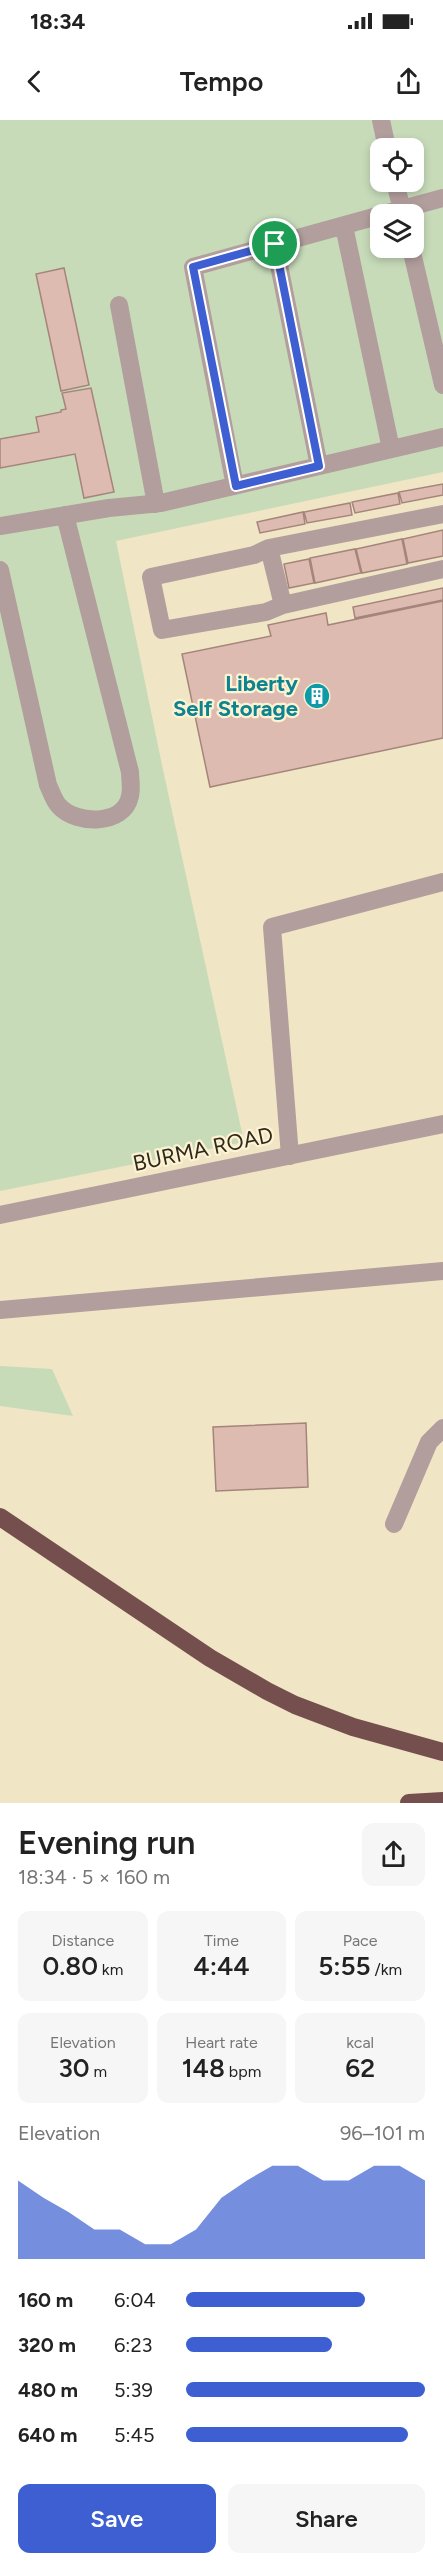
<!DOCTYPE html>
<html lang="en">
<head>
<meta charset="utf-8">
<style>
  :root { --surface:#fff; --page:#f6f6f6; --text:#222; --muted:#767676; --accent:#3d5fd1 }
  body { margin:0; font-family:Figtree,sans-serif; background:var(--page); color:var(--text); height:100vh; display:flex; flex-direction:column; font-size:22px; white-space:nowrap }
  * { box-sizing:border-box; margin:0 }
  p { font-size:20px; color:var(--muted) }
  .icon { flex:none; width:33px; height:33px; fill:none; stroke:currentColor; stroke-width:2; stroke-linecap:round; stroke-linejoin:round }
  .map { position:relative; height:1683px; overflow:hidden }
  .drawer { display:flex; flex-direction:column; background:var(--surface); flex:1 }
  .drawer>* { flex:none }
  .fabs { position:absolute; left:370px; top:18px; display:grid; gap:12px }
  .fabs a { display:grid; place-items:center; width:54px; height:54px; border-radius:12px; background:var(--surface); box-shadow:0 3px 9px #0003; font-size:30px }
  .pin { position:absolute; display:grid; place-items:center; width:51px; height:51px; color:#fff; margin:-26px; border:3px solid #fff; border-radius:50%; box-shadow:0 2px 6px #0007 }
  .round { display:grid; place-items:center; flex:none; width:63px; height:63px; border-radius:12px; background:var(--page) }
  .overview { display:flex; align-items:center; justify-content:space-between; height:102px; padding:0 18px }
  h1 { font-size:33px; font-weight:600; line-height:45px }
  .metrics { display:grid; grid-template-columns:repeat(3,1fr); gap:9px; height:102px; padding:6px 18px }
  .metrics div { display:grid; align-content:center; border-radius:12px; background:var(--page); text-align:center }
  .metrics b { font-size:26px; font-weight:600 }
  .metrics small { font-size:16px; font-weight:400 }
  .metrics p { font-size:16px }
  .chart { height:168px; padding:12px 18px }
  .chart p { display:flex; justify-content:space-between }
  .chart svg { width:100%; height:108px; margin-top:6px; fill:var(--accent); opacity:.7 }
  .action { display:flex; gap:12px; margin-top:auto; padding:12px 18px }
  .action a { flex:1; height:69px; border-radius:12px; background:var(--accent); color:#fff; font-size:24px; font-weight:600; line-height:69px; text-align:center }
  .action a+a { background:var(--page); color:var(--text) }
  ul { padding:0 18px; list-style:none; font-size:20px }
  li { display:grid; grid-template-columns:96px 72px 1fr; align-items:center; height:45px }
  li i { height:15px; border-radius:8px; background:var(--accent) }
  .status { display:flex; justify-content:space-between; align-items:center; height:42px; padding:0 30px; background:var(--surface); direction:ltr }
  .status svg { height:16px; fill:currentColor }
  header { display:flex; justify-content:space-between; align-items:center; height:78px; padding:0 18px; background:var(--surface); font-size:27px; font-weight:600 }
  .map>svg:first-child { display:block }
</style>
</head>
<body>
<div class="status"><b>18:34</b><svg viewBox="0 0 49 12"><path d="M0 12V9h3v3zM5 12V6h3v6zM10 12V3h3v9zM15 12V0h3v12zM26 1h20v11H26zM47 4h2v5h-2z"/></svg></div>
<header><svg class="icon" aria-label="back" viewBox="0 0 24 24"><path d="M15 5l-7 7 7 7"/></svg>Tempo<svg class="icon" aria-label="share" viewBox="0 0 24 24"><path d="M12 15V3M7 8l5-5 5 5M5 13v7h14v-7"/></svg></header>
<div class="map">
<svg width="443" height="1683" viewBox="0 0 443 1683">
  <rect width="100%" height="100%" fill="#f0e5c5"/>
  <path fill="#c7dbb9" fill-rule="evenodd" d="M0 0H443V352L116 421 162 645 244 1022 0 1071ZM381 28H414V62H381ZM381 94H414V128H381Z
    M0 1246 52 1249 73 1296 0 1286Z"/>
  <path fill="#debbb1" stroke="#a5857b" stroke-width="1.5" d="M64 148 89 265 61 271 36 154Z
    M91 268 114 372 84 378 75 334 0 348V319L39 312 36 297 61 292V290L66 289 62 273Z
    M443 364V375L402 383 399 372Z
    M398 373 400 384 355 393 352 382Z
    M350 383 352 395 307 403 304 392Z
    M303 392 305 404 260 413 257 402Z
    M443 410V436L408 443 403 419Z
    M402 419 407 444 362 453 356 429Z
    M355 429 361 453 315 463 310 438Z
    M309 439 314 463 289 468 284 444Z
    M443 468V480L355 498 353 487Z
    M443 481V618L210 667 182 534 271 516 268 505 326 493 328 505Z
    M306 1303 308 1367 216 1371 213 1307Z"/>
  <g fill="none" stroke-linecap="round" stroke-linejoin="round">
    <path stroke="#b29e9d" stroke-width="18" d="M381 0 387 28
      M395 62 403 94
      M384 94 443 78
      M344 106 391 329
      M275 125 319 346
      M411 128 443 265
      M119 185 156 384
      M235 366 193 147 381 95
      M443 394 269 428 283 485 443 449
      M0 406 109 388 161 383 443 317
      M269 428 254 435 151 457 162 510 266 492 283 485
      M0 450 48 665C51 671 54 681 59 686 76 705 124 706 130 676 132 668 130 659 130 652L65 395
      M290 1036 272 807 443 762
      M0 1095 443 1004
      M0 1190 443 1151
      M394 1404 429 1322 443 1308"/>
    <path stroke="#754f4e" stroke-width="18" d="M0 1397 210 1538 267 1571 295 1585 353 1607 443 1632
      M409 1683 443 1681"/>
  </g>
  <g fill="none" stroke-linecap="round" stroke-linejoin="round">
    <g stroke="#fff" stroke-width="12">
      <path id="route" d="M275 124 319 346 236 366 193 147Z"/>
    </g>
    <use href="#route" stroke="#3d5fd1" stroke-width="8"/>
  </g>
  <defs>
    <g id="building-disc" transform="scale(1.35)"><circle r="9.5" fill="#0f9aa8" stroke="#fdf2d2"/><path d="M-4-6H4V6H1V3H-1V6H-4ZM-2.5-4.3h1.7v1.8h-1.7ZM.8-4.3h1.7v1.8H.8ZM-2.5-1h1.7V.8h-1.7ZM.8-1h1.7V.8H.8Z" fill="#fff"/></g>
  </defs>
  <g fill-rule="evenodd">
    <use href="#building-disc" x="317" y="576"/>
  </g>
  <g text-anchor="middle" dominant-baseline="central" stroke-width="4.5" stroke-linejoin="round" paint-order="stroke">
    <g font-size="22" font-weight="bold" fill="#0d838f" stroke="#fdf2d2" text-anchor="end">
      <text x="298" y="563">Liberty<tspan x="298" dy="25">Self Storage</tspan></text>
    </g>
    <g font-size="22" fill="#2d291d" stroke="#fdf2d2">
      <text transform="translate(203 1029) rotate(-12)">BURMA ROAD</text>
    </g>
  </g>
</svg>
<div class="fabs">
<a><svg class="icon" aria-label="locate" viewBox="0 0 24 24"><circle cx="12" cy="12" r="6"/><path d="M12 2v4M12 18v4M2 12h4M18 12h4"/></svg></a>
<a><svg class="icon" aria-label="layers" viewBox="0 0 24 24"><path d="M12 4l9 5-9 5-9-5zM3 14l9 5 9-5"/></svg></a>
</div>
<div class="pin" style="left:275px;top:124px;background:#1e9e55"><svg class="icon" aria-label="arrive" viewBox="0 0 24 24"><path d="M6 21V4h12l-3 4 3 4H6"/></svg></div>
</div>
<section class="drawer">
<div class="overview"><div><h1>Evening run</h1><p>18:34 · 5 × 160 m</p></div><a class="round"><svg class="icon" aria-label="share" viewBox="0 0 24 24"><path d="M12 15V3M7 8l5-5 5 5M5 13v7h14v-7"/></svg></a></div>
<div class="metrics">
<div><p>Distance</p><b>0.80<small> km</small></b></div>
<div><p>Time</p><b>4:44</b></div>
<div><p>Pace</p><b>5:55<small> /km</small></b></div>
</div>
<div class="metrics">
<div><p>Elevation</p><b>30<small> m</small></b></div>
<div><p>Heart rate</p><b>148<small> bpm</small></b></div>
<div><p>kcal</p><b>62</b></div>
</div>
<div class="chart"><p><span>Elevation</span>96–101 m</p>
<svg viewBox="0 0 160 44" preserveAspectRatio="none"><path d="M0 44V12L10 19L20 25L30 32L40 32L50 38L60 38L70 32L80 19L90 12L100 6L110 6L120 12L130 12L140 6L150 6L160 12V44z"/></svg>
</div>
<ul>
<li><b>160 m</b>6:04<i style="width:75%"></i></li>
<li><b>320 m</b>6:23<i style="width:61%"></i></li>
<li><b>480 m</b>5:39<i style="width:100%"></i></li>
<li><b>640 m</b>5:45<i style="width:93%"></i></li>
</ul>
<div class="action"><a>Save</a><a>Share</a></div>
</section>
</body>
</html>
